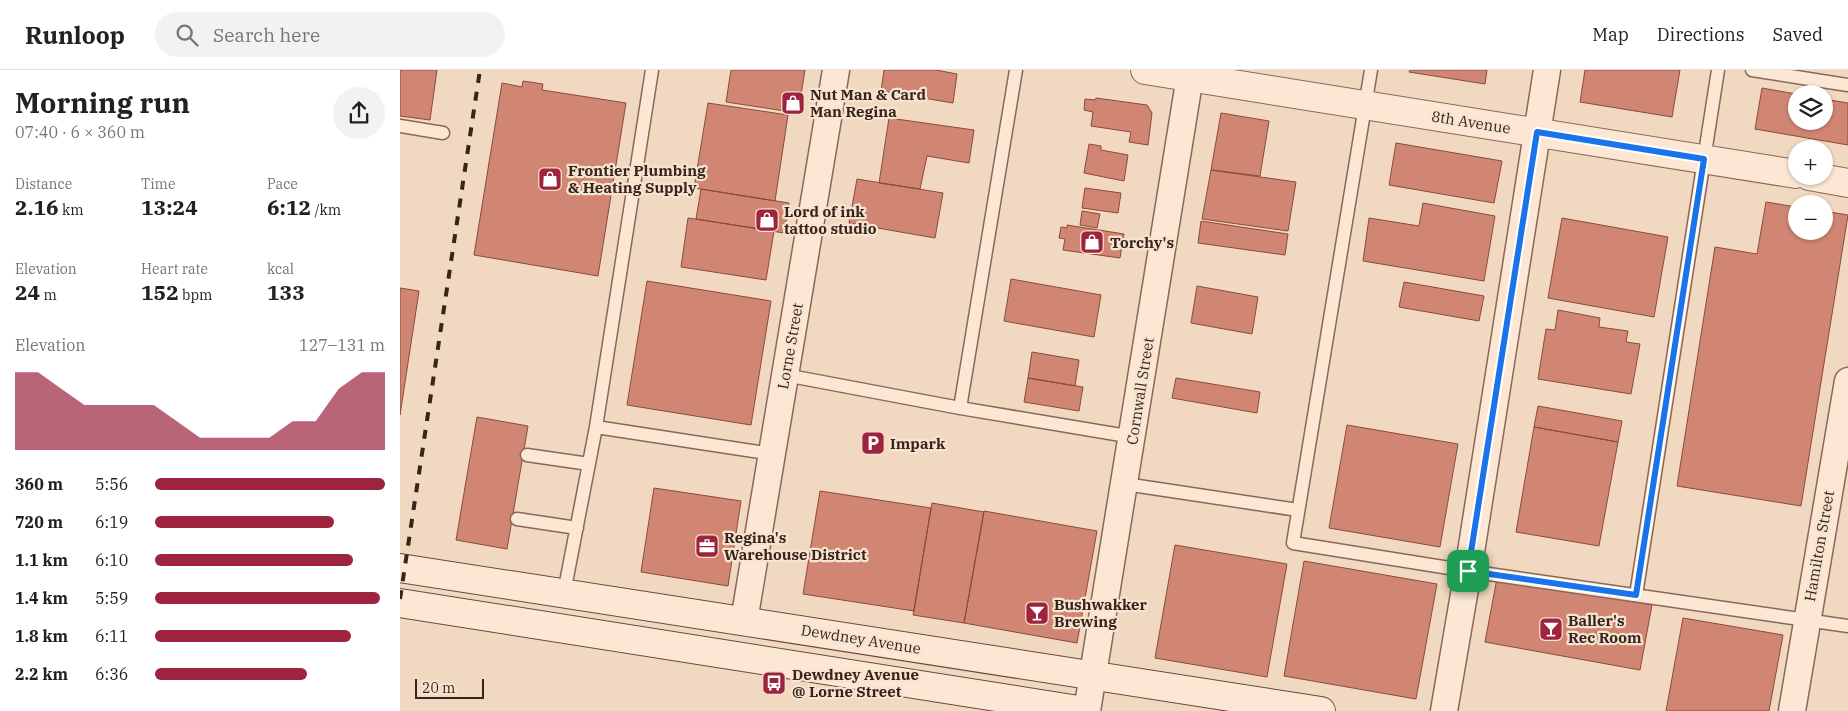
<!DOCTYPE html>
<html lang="en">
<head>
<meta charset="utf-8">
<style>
  :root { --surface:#fff; --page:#f2f2f2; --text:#202124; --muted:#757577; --line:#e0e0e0; --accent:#9e233e }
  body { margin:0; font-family:"IBM Plex Serif",serif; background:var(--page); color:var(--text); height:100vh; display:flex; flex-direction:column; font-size:19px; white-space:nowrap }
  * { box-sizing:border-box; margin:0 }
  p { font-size:16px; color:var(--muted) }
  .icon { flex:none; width:28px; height:28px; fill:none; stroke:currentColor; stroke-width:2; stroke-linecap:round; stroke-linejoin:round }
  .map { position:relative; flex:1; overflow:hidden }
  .drawer { display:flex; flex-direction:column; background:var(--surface); width:400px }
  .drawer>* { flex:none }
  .controls { position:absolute; left:1388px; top:15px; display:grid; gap:10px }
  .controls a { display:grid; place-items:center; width:45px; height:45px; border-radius:50%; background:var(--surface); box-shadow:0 1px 4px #0004; font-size:25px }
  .scale { position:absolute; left:15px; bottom:12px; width:69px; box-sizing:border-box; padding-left:5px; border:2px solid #39241c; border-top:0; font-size:14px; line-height:18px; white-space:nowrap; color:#39241c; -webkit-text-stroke:4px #f7e4d0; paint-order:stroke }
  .pin { position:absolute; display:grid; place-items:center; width:42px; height:42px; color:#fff; margin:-21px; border-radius:10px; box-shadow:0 2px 8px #0006 }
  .round { display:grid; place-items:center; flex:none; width:52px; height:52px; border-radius:26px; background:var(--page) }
  .head { display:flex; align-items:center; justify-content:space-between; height:85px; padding:0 15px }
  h1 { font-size:28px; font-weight:700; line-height:38px }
  .figures { display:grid; grid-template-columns:repeat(3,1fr); gap:8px; height:85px; padding:5px 15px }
  .figures div { display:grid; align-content:center }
  .figures b { font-size:21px; font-weight:700 }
  .figures small { font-size:14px; font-weight:400 }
  .figures p { font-size:14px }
  .chart { height:140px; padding:10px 15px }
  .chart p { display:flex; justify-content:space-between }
  .chart svg { width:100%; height:90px; margin-top:5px; fill:var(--accent); opacity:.7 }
  ul { padding:0 15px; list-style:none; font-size:16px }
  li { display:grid; grid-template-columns:80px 60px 1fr; align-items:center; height:38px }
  li i { height:12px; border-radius:6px; background:var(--accent) }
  header { display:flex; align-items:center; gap:30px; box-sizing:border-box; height:70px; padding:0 25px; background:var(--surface); border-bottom:1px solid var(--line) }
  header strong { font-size:24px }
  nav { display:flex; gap:28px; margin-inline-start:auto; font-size:18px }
  .search { width:350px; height:45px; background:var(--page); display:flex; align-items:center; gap:12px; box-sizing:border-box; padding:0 18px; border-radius:28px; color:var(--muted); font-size:19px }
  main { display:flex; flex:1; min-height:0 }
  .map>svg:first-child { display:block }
</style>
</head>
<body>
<header>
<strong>Runloop</strong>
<div class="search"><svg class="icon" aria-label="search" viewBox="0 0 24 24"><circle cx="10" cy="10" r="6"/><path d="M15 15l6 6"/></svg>Search here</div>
<nav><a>Map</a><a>Directions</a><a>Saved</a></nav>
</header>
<main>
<section class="drawer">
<div class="head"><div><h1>Morning run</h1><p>07:40 · 6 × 360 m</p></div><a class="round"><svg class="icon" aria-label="share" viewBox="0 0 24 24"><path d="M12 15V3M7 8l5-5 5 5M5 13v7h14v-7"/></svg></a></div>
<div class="figures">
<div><p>Distance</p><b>2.16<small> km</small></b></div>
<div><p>Time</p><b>13:24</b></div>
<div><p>Pace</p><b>6:12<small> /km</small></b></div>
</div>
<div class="figures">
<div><p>Elevation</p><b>24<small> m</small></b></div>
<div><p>Heart rate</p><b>152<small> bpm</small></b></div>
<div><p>kcal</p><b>133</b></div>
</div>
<div class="chart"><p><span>Elevation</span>127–131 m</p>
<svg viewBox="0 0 160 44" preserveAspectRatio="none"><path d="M0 44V6L10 6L20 14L30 22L40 22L50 22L60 22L70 30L80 38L90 38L100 38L110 38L120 30L130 30L140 14L150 6L160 6V44z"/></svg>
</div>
<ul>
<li><b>360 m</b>5:56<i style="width:100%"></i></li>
<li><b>720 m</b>6:19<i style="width:78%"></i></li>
<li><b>1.1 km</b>6:10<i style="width:86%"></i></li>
<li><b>1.4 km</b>5:59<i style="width:98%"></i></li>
<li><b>1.8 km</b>6:11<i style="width:85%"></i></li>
<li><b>2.2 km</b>6:36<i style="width:66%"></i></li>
</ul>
</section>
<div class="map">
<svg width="1448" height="641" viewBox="0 0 1448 641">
  <rect width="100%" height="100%" fill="#f1d8c0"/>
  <path fill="#d18673" stroke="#8b4a3b" d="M0 0H37L30 50 0 46Z
    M331 0H405L398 43 326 32Z
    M484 0H536L557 4 553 33 481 21Z
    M1010 0H1087L1085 14 1009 2Z
    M1185 0H1280L1272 47 1180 32Z
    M123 11 143 14 142 20 226 33 198 206 74 185 102 13 122 17Z
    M1362 18 1396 24V51H1424V29L1448 33V75L1355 59Z
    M696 28 747 35 752 43 748 75 729 72 731 62 691 56 693 42 684 40 685 29 695 30Z
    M308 33 388 45 375 131 294 118Z
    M821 43 869 51 860 106 811 100Z
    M489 48 574 60 569 93 527 86 520 119 479 113Z
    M996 73 1102 91 1094 133 989 115Z
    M689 74 701 76V80L728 85 724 111 684 103Z
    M811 100 896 112 888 161 802 149Z
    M457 109 543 123 535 168 449 153Z
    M685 118 721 123 718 143 682 138Z
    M301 119 389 133 384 163 296 149Z
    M1366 132 1396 137V161H1424V141L1448 145 1401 436 1277 416 1315 177 1357 184Z
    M1023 133 1095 146 1084 211 963 191 969 148 1019 156Z
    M682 141 700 144 697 158 680 155Z
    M288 148 374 161 366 210 281 197Z
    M1162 148 1268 167 1254 247 1148 228Z
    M801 151 888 164 885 185 798 173Z
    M667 155 724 164 720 188 663 180 665 169 659 168 661 157 667 158Z
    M611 209 701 225 694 267 604 251Z
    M247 211 371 231 351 355 227 335Z
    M1004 212 1084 226 1079 251 999 237Z
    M797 216 858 227 852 264 791 253Z
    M0 218 19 221 0 345Z
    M1158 240 1200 248 1199 257 1228 261 1226 272 1240 274 1231 324 1138 309 1146 259 1155 260Z
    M632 282 679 290 675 316 628 308Z
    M628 308 683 317 679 341 624 332Z
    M776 308 860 322 857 343 772 328Z
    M1138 336 1222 351 1218 372 1134 357Z
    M77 347 128 356 107 479 56 470Z
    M947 355 1058 374 1040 477 929 458Z
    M1134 357 1218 372 1199 476 1116 462Z
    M254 418 341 431 328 516 241 502Z
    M420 421 531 438 514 541 403 524Z
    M532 433 584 442 564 553 513 545Z
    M584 441 697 461 677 573 564 553Z
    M775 475 887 494 867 607 755 588Z
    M904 491 1037 514 1016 629 884 606Z
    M1097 508 1252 535 1240 600 1085 572Z
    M1283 548 1383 565 1369 641H1266Z"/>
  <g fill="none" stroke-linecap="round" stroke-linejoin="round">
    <g stroke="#8b6757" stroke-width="15">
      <path id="service" d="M252 0 196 357 372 384
        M971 0 893 473 1068 501 1448 556
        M1352 0 1448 15
        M0 56 43 63
        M385 305 560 338 733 367
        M560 338 616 0
        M127 385 189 394
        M725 414 898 440
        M117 449 177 458
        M164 523 196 357
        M1236 525 1318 0"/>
    </g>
    <g stroke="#8b6757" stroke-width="29">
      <path id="minor" d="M344 551 436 0
        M687 641 791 0
        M1044 641 1068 501 1147 0
        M1392 641 1448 311"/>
    </g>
    <g stroke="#8b6757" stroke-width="30">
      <path id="tertiary" d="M745 0 1396 104
        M1409 106 1448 113"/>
    </g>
    <g stroke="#6d493a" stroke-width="30">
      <path id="secondary" d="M0 498 921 641
        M0 533 685 641"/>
    </g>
    <use href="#service" stroke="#fbe7d4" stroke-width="12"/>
    <use href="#minor" stroke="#fbe7d4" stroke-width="26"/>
    <use href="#tertiary" stroke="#fbe7d4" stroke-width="28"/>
    <use href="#secondary" stroke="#fbe7d4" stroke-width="28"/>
    <path stroke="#39241c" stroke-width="4" stroke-dasharray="9 9" stroke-linecap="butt" d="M0 529 80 0"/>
  </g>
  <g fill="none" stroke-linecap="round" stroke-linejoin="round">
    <g stroke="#fff" stroke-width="10">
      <path id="route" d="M1137 62 1304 89 1236 525 1068 501Z"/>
    </g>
    <use href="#route" stroke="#1a73e8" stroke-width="6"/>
  </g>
  <defs>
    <g id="shop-square" transform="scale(1.25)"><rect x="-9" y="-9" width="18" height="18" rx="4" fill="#9e233e" stroke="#f7e4d0"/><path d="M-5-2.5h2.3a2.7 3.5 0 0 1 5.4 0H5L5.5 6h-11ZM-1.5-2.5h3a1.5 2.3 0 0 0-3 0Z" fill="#fff"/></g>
    <g id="parking-square" transform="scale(1.25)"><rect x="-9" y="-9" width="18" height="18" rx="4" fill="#9e233e" stroke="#f7e4d0"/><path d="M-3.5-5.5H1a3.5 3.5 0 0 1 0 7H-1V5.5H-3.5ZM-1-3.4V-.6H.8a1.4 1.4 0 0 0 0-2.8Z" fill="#fff"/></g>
    <g id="office-square" transform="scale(1.25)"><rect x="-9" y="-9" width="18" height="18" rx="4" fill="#9e233e" stroke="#f7e4d0"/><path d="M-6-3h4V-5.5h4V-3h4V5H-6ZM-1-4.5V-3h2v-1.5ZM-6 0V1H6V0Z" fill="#fff"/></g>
    <g id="bar-square" transform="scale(1.25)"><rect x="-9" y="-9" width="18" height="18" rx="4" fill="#9e233e" stroke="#f7e4d0"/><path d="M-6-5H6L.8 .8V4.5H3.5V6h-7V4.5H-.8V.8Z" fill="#fff"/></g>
    <g id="bus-square" transform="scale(1.25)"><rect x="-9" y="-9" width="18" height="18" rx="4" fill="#9e233e" stroke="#f7e4d0"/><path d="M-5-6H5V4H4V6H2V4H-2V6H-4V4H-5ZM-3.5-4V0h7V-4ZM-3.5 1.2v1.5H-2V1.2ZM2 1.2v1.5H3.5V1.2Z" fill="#fff"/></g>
  </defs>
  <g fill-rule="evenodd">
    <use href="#shop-square" x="393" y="33"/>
    <use href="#shop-square" x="150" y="109"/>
    <use href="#shop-square" x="367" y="150"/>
    <use href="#shop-square" x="692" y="172"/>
    <use href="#parking-square" x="473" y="373"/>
    <use href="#office-square" x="307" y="476"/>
    <use href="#bar-square" x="637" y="543"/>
    <use href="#bar-square" x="1151" y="559"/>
    <use href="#bus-square" x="374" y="613"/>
  </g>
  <g text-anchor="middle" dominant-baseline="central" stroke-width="4.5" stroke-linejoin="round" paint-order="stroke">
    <g font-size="15" font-weight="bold" fill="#39241c" stroke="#f7e4d0" text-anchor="start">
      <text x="410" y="24">Nut Man &amp; Card<tspan x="410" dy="17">Man Regina</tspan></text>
      <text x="168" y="100">Frontier Plumbing<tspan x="168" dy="17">&amp; Heating Supply</tspan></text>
      <text x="384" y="141">Lord of ink<tspan x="384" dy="17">tattoo studio</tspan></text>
      <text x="710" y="172">Torchy's</text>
      <text x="490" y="373">Impark</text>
      <text x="324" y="467">Regina's<tspan x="324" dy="17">Warehouse District</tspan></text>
      <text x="654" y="534">Bushwakker<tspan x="654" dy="17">Brewing</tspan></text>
      <text x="1168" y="550">Baller's<tspan x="1168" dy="17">Rec Room</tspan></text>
      <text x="392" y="604">Dewdney Avenue<tspan x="392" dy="17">@ Lorne Street</tspan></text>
    </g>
    <g font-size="15" fill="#39241c" stroke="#f7e4d0">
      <text transform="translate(1071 52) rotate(9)">8th Avenue</text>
      <text transform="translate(390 276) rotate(-80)">Lorne Street</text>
      <text transform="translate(740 321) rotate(-81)">Cornwall Street</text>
      <text transform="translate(1419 476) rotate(-80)">Hamilton Street</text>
      <text transform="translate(461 569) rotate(9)">Dewdney Avenue</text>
    </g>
  </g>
</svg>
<div class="controls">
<a><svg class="icon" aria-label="layers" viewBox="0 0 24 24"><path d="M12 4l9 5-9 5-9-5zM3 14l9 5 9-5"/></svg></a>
<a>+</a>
<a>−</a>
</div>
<div class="scale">20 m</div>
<div class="pin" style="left:1068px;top:501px;background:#1e9e55"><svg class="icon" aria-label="arrive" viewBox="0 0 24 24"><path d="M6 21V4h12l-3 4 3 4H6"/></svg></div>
</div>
</main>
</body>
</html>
